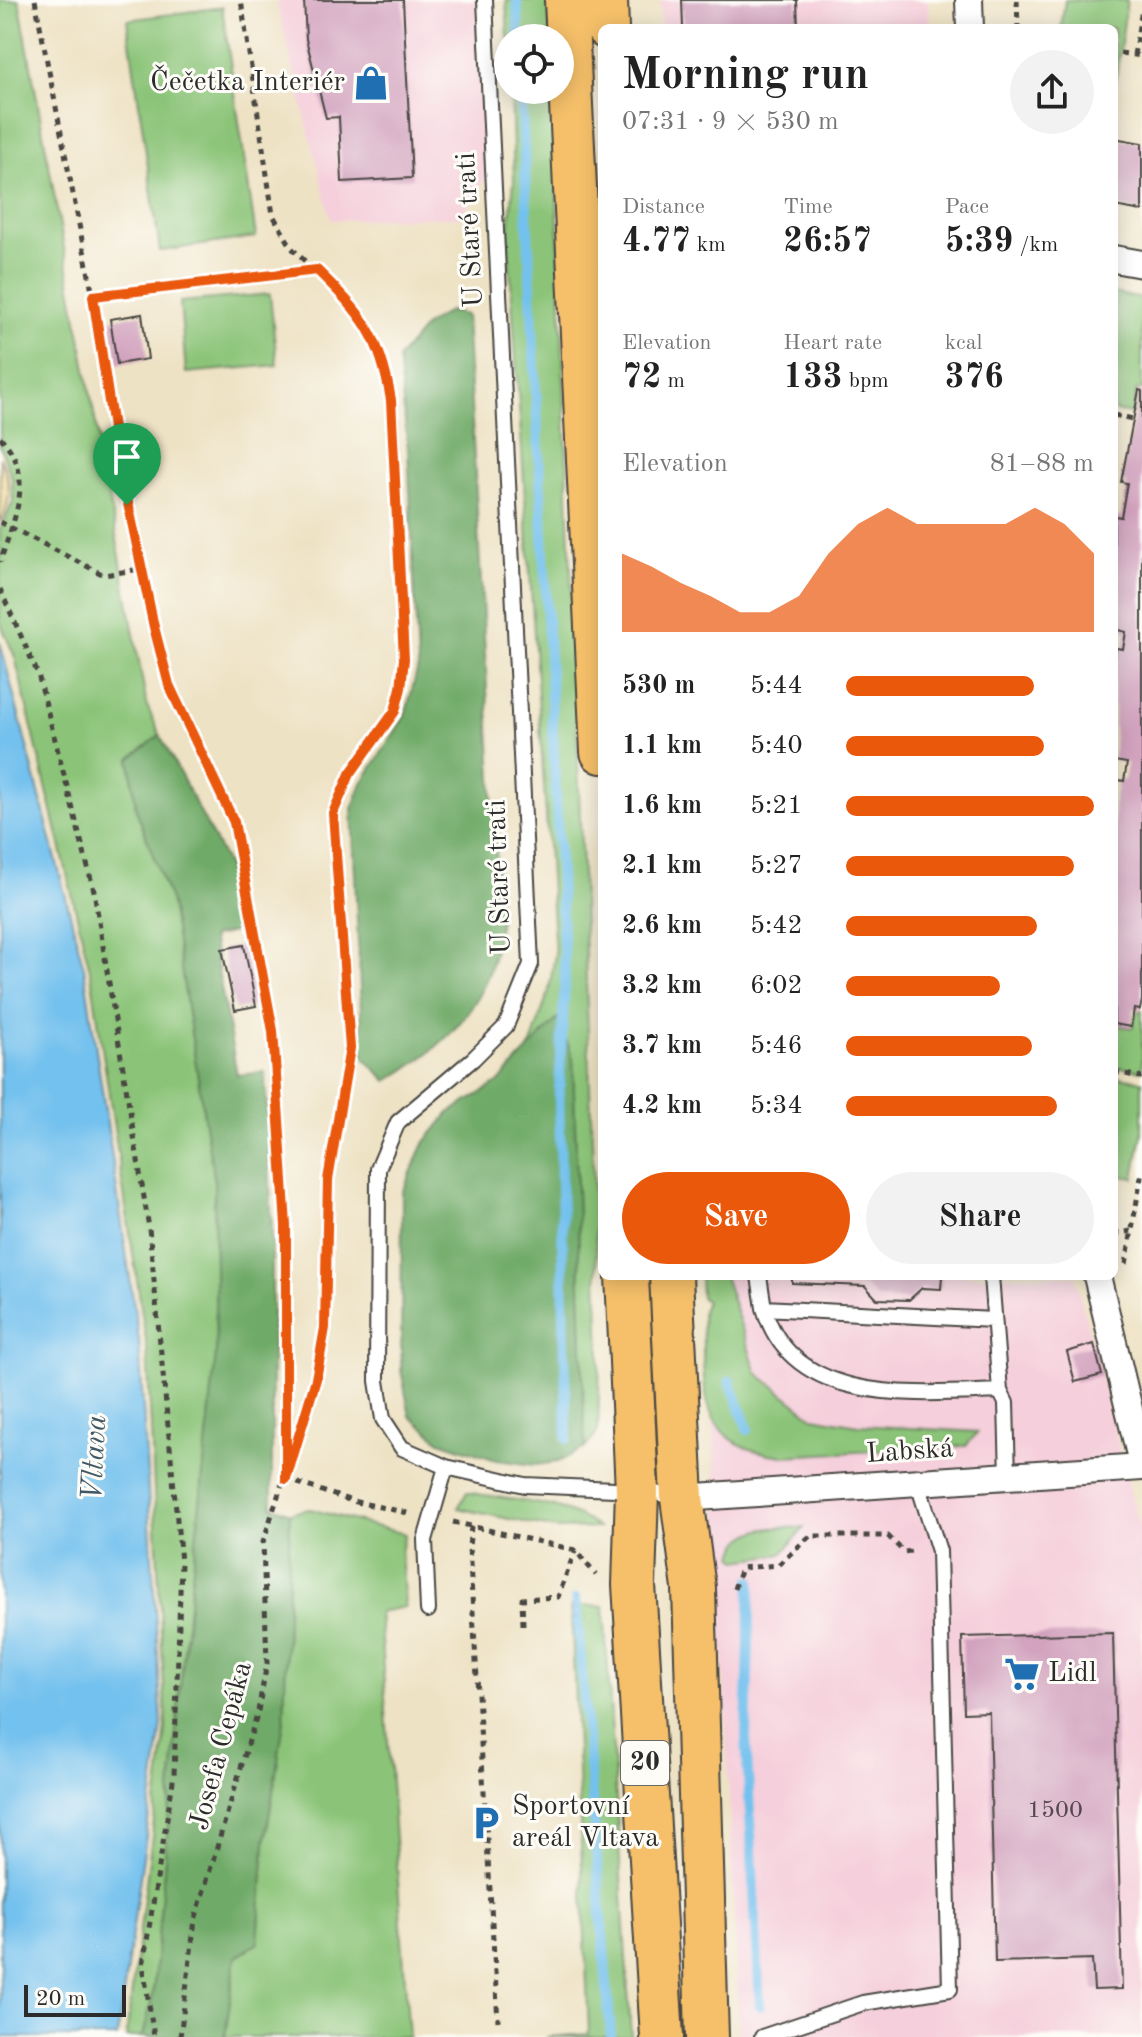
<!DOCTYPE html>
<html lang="en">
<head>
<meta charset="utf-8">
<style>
  :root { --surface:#fff; --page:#f2f2f2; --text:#222; --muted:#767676; --accent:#ea580c }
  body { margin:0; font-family:"Old Standard TT",serif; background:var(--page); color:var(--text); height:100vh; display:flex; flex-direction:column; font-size:30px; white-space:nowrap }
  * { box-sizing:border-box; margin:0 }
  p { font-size:26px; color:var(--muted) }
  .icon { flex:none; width:44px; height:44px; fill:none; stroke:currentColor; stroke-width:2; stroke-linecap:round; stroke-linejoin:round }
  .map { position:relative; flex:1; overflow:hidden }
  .side { position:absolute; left:598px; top:24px; width:520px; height:1256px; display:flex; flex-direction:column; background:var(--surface); border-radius:12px; box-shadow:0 4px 20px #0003 }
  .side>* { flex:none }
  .controls { position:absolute; left:494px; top:24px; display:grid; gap:16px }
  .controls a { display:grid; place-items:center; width:80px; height:80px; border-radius:50%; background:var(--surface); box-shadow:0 4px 20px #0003; font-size:40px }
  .scale { position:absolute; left:24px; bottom:20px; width:102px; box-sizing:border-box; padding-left:8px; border:4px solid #2b2b2b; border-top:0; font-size:22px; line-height:28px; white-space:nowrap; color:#2b2b2b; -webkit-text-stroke:6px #fdfcf7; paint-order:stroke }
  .pin { position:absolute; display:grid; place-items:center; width:68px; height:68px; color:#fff; margin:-82px -34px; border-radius:50% 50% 50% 0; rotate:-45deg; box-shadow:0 0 8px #0007 }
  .pin .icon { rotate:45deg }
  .round { display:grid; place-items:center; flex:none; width:84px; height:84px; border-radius:42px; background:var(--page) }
  .head { display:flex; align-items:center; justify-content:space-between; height:136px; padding:0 24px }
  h1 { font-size:44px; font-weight:700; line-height:60px }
  .figures { display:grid; grid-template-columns:repeat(3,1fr); gap:12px; height:136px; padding:8px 24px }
  .figures div { display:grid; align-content:center }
  .figures b { font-size:34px; font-weight:700 }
  .figures small { font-size:22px; font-weight:400 }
  .figures p { font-size:22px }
  .chart { height:224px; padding:16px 24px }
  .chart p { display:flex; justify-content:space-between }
  .chart svg { width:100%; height:144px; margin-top:8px; fill:var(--accent); opacity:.7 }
  .action { display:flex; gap:16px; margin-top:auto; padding:16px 24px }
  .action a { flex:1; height:92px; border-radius:48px; background:var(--accent); color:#fff; font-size:32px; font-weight:700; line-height:92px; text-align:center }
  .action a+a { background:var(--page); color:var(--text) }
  ul { padding:0 24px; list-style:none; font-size:26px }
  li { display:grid; grid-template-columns:128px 96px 1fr; align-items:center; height:60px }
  li i { height:20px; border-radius:10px; background:var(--accent) }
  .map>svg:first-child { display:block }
</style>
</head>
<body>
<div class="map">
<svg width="1142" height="2037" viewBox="0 0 1142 2037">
  <rect width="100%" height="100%" fill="#fdfcf7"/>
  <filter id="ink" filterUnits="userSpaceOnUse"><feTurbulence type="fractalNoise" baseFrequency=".0125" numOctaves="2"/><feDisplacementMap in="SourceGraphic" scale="16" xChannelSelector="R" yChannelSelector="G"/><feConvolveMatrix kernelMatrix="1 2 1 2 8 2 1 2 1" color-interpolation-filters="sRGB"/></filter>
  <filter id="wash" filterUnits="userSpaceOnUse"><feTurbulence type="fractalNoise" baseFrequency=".006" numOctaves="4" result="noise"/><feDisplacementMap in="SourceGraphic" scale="32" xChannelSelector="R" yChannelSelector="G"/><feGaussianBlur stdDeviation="1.8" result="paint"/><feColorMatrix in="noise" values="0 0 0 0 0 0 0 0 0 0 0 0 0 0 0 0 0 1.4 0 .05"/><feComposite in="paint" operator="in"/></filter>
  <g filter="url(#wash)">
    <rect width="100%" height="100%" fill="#eee2c4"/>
    <path fill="#f5cfdb" d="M276 0H476L485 178 476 197 459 217 331 220Z
      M660 0H928L930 28H661Z
      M707 1276H1075L1142 1537V2037H739Z"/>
    <path fill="#8bc478" stroke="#5b7852" stroke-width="2" d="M0 0H19L147 706 160 735 130 759 136 809 171 903 214 1181 216 1354 180 1689 153 1994 143 2037H126L166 1728 147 1347 91 974 15 657 0 622V530L13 502 12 478 0 446Z
      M506 0H549L550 38H508Z
      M1065 0H1127L1114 92V28H1061Z
      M222 7 256 237 160 251 127 20Z
      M511 90H553L600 1355 598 1431 585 1448 573 1059 559 1019 528 1054 549 990 555 954 508 238 514 181Z
      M1114 293 1142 299V389H1137L1132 414 1114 411Z
      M270 294 277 365 186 373 180 302Z
      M1142 1011V1071L1114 1066V1025L1133 1028 1136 1013Z
      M1114 1076 1142 1081V1134L1134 1178 1114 1175Z
      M700 1276H724L757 1373 813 1417 858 1425 978 1432 966 1446 783 1456C690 1446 706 1385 702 1312L706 1301 701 1297Z
      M467 1492C509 1501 564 1500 598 1528L556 1529 458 1508Z
      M310 1509 405 1534 401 1552 405 1607 379 1612 409 2037H225L236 1957 258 1943 265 1843 284 1721 290 1513Z
      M804 1528 782 1554 738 1560 734 1555C744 1524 776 1527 804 1528Z
      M571 1606H604L631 2037H546L589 2034Z"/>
    <path fill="#70aa68" stroke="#4e6a4a" stroke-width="2" d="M449 311 466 315 500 920C496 938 495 958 488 975 471 1022 429 1057 387 1081L363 1057 352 809 362 783 405 716 418 667 408 450 398 358 426 325Z
      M160 735 227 864 241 930 212 937 237 1075 265 1072 272 1230V1506L290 1513 284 1721 265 1843 258 1943 236 1957 225 2037H143L153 1994 180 1689 216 1354 214 1181 171 903 136 809 130 759Z
      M558 1018 573 1059 585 1448 558 1462 535 1465 496 1460 440 1441 410 1416 401 1370 402 1193 424 1143 449 1113 499 1082Z"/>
    <path fill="#eeda9e" stroke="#8c8264" stroke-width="2" d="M0 458C12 482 12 499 0 523Z"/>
    <path fill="#73c1ee" stroke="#4f768c" stroke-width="2" d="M0 642 84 968 139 1340 162 1725 117 2037H0Z"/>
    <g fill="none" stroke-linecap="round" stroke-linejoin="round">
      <path stroke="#73c1ee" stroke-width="10" d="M517 0 519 38
        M521 90 565 980 559 1094 567 1439
        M730 1381 748 1430
        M751 1580 746 1736 760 2006
        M576 1599 611 2037"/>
    </g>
    <g id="blocks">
      <path fill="#d2a2be" d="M304 0H403L412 178 342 182 339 117 326 118 306 39Z
        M682 0H797L798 28H683Z
        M1114 138 1142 143V211L1114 206Z
        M142 314 148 359 117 364 110 319Z
        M1139 390 1142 391V1000L1140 1010 1134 1009 1131 1027 1114 1024V802L1118 780 1124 781 1127 763 1114 761V661L1116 648 1123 649 1126 632 1114 629V521L1115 516 1121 517 1127 483 1121 482Z
        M244 945 256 1006 235 1010 222 949Z
        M792 1276H942L941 1289 922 1288 909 1300 877 1299 865 1286 792 1283Z
        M1094 1344 1102 1375 1075 1382 1067 1352Z
        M1113 1633 1122 1989 1094 1990 1092 1959 995 1962 989 1712 964 1713 962 1637Z"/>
    </g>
  </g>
  <g filter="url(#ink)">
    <use href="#blocks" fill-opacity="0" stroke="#484642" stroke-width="2"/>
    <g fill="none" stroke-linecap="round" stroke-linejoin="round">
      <g stroke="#484642" stroke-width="18">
        <path id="lane" d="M485 0 531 964 506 1026 473 1059 398 1122 378 1169 377 1381 383 1419 402 1448 446 1467 525 1485 637 1490 678 1497
          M759 1276 764 1308 993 1320
          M991 1276 1000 1391 1006 1403 1008 1477
          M764 1308C792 1407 917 1394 1000 1391
          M428 1610 425 1540 446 1467
          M762 2037 863 2003 950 1989 939 1551 918 1484"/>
      </g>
      <g stroke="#484642" stroke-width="30">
        <path id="street" d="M969 0 970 28
          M1114 259 1142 264
          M1097 1276 1142 1463
          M682 1498 1142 1467"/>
      </g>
      <g stroke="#484642" stroke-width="46">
        <path id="primary" d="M566 0 602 752
          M606 0 607 28
          M627 1276 637 1490 634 1585 662 2037
          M671 1276 682 1498 694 1588 707 2037"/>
      </g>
      <path stroke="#484642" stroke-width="5" stroke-dasharray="6 6" stroke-linecap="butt" d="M35 0 93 296 115 441 140 569 169 685 234 822 273 1031 286 1226V1474
        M1017 0 1018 28
        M1120 53 1142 56
        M1134 55 1142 9
        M93 296 316 271
        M1114 415 1133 419
        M0 437C37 475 14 518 0 562
        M0 522 104 575 140 569
        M0 589 38 674 94 891 149 1228 181 1562 174 1775 143 1965 154 2037
        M1114 1072 1142 1077
        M1114 1234 1131 1231
        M1126 1264 1142 1171
        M286 1479 352 1501 408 1513
        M453 1522 575 1550 596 1575
        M471 1526 469 1547 498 2021
        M734 1589 741 1568 778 1565 810 1536H888L904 1552 912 1551
        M523 1625 522 1599 558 1597 575 1551
        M180 2037 195 1920 258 1711 267 1663 263 1542 316 1379 325 1328 328 1180 350 1048 333 813 350 774 395 711 404 659 391 400 385 364 369 326 292 248 273 215 241 0"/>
      <use href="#lane" stroke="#fff" stroke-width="14"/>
      <use href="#street" stroke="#fff" stroke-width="26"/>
      <use href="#primary" stroke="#f6c06b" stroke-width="42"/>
    </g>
  </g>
  <g fill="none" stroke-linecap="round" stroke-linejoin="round" filter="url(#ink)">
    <g stroke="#fff" stroke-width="16">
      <path id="route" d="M317 270C363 315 380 335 391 400L404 659 401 688 395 711 350 774 333 813 350 1048 328 1180 325 1328 316 1379 286 1479V1226L273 1031 234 822 169 685 154 627 115 441 93 296Z"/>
    </g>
    <use href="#route" stroke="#ea580c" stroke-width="10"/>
  </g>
  <defs>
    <g id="shop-bare" transform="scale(2.76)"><path d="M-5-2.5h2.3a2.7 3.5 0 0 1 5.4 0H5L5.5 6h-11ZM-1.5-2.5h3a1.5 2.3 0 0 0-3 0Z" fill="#1f6fb2" stroke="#fdfcf7" stroke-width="2.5" paint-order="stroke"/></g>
    <g id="supermarket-bare" transform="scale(2.76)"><path d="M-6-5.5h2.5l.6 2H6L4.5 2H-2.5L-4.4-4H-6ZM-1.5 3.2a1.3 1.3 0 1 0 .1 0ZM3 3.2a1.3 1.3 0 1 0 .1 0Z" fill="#1f6fb2" stroke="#fdfcf7" stroke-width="2.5" paint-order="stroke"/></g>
    <g id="parking-bare" transform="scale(2.76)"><path d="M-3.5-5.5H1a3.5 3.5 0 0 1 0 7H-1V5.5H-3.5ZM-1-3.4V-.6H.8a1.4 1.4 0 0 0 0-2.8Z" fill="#1f6fb2" stroke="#fdfcf7" stroke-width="2.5" paint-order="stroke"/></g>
  </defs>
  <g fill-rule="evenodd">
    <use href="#shop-bare" x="371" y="83"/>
    <use href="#supermarket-bare" x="1022" y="1674"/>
    <use href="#parking-bare" x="486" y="1823"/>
  </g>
  <g text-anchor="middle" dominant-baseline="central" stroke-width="6" stroke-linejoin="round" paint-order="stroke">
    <g font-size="24" fill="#554950">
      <text x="1055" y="1811">1500</text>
    </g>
    <rect fill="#fdfcf7" stroke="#6a6a68" stroke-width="2" x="621" y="1741" width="48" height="44" rx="6"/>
    <g font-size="26" font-weight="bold" fill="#2b2b2b">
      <text x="645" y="1763">20</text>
    </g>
    <g font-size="28" fill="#2b2b2b" stroke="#fdfcf7" text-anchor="start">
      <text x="345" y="83" text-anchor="end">Čečetka Interiér</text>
      <text x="1048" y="1674">Lidl</text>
      <text x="512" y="1807">Sportovní<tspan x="512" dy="32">areál Vltava</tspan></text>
    </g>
    <g font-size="28" fill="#2b2b2b" stroke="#fdfcf7">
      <text transform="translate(471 230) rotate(-93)">U Staré trati</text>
      <text transform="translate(500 877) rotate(-92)">U Staré trati</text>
      <text transform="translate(910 1452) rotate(-4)">Labská</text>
      <text transform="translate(222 1746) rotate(-75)">Josefa Cepáka</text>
    </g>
    <g font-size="30" font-style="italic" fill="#415866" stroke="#fdfcf7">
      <text transform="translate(95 1458) rotate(-87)">Vltava</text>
    </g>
  </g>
</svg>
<div class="controls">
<a><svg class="icon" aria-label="locate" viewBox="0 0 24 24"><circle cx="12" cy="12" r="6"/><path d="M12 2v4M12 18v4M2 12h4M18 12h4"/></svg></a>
</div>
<div class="scale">20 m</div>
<div class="pin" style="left:127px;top:505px;background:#1e9e55"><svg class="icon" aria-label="arrive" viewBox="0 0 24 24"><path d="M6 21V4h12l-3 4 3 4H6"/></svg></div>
<section class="side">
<div class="head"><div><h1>Morning run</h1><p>07:31 · 9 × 530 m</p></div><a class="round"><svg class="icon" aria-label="share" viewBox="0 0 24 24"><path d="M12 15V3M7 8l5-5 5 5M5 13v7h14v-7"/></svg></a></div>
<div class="figures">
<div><p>Distance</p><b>4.77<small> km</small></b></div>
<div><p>Time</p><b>26:57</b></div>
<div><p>Pace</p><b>5:39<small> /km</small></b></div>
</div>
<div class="figures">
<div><p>Elevation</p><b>72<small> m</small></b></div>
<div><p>Heart rate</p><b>133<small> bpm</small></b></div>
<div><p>kcal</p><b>376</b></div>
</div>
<div class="chart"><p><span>Elevation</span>81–88 m</p>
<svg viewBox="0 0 160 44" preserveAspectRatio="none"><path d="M0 44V20L10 24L20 29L30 33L40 38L50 38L60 33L70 20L80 11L90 6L100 11L110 11L120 11L130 11L140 6L150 11L160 20V44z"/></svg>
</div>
<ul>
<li><b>530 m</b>5:44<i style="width:76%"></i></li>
<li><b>1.1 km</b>5:40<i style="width:80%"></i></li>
<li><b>1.6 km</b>5:21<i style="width:100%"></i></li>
<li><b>2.1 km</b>5:27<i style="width:92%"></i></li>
<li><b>2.6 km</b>5:42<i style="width:77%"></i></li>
<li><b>3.2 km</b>6:02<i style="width:62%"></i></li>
<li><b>3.7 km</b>5:46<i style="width:75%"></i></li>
<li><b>4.2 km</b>5:34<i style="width:85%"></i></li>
</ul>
<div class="action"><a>Save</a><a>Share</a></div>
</section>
</div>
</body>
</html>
